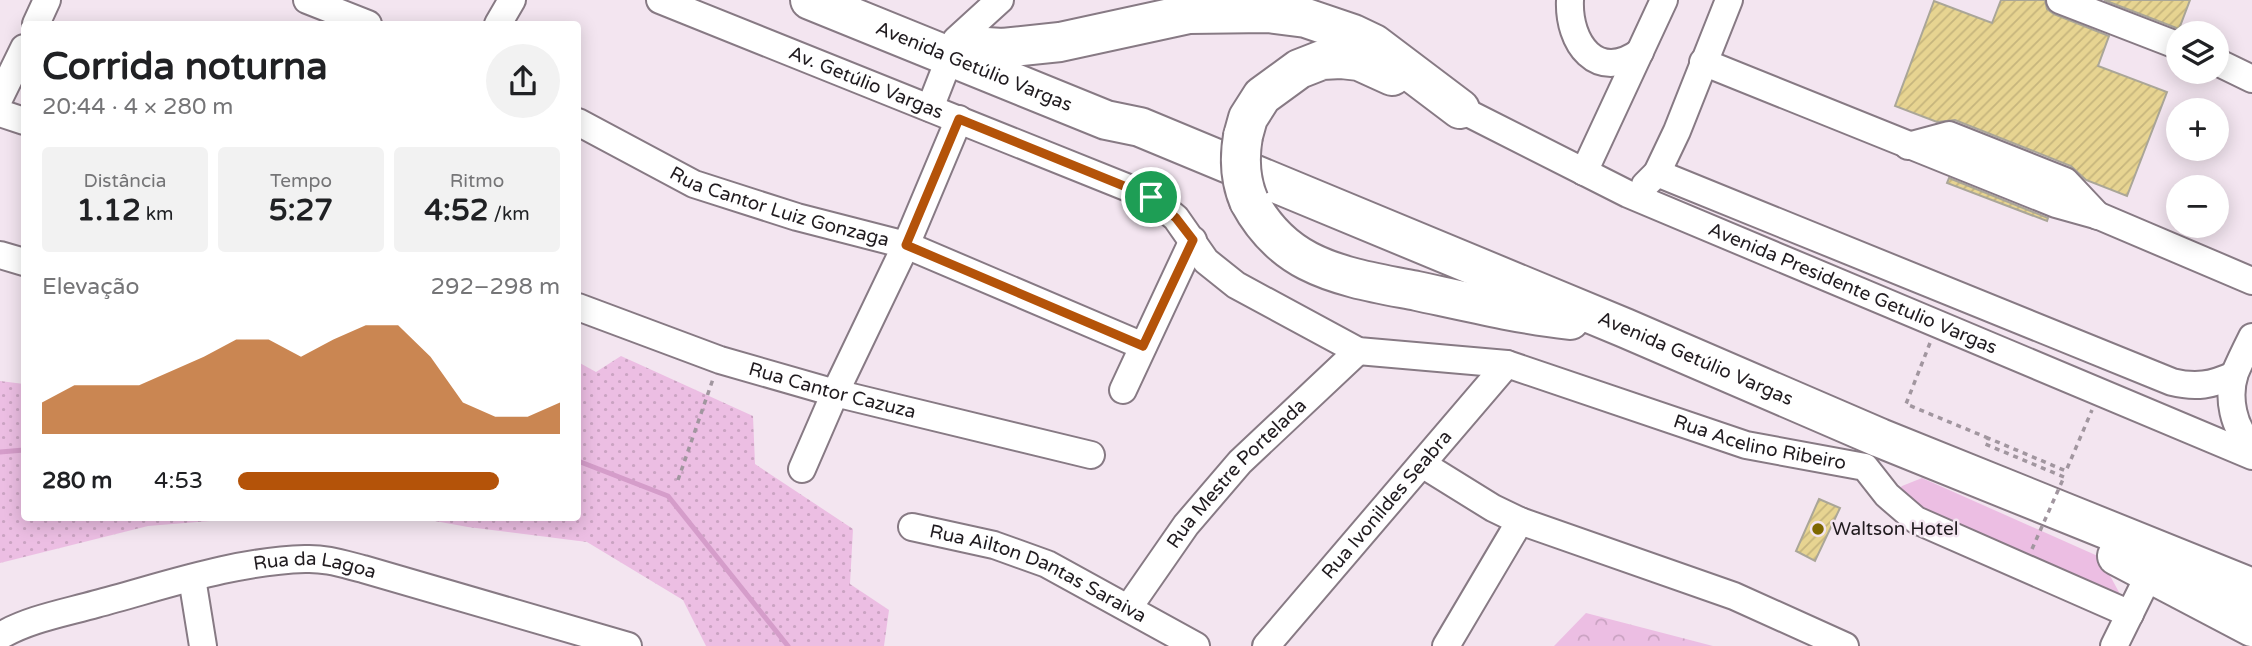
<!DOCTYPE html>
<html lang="pt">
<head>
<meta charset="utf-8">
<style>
  :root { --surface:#fff; --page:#f2f2f2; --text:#202124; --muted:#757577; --accent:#b45309 }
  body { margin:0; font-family:"Varela Round",sans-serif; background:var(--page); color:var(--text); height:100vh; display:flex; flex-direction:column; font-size:26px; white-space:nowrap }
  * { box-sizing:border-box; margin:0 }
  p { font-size:23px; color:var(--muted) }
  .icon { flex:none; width:38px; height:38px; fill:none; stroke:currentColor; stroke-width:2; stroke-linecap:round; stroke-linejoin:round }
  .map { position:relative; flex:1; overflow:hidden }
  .drawer { position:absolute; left:21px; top:21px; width:560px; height:500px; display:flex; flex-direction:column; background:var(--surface); border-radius:7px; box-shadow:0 4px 18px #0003 }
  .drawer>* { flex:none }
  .controls { position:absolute; left:2166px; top:21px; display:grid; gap:14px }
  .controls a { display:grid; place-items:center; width:63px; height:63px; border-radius:50%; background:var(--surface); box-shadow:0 4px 18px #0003; font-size:35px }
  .pin { position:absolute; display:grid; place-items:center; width:60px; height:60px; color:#fff; margin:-30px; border:4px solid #fff; border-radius:50%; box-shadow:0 2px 7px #0007 }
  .round { display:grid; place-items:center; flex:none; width:74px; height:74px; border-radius:37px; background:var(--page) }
  .summary { display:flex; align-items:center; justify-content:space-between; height:119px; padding:0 21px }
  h1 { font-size:38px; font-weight:700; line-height:52px }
  .metrics { display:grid; grid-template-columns:repeat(3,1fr); gap:10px; height:119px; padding:7px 21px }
  .metrics div { display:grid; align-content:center; border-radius:7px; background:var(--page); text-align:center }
  .metrics b { font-size:30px; font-weight:700 }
  .metrics small { font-size:19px; font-weight:400 }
  .metrics p { font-size:19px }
  .chart { height:196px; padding:14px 21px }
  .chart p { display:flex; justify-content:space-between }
  .chart svg { width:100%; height:126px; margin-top:7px; fill:var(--accent); opacity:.7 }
  ul { padding:0 21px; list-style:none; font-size:23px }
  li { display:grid; grid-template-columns:112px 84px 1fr; align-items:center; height:52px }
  li i { height:18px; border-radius:9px; background:var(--accent) }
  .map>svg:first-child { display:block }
</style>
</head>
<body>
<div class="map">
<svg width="2252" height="646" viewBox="0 0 2252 646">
  <defs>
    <pattern id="grass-dots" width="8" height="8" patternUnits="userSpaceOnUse" patternTransform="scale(1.75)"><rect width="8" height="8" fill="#ecbee3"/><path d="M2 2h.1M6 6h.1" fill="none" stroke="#caa3c2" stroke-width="1.8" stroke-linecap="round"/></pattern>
    <pattern id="forest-crowns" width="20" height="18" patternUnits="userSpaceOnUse" patternTransform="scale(1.75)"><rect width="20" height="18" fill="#ecbee3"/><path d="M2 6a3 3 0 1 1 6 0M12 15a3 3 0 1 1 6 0" fill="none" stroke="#caa3c2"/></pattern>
    <pattern id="building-hatch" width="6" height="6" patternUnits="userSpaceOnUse" patternTransform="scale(1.75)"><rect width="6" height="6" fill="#e7d491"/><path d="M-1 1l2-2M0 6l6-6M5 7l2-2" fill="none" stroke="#c6b57d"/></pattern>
  </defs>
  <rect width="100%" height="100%" fill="#f3e5f0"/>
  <path fill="url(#grass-dots)" d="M621 356 753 416 755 464 853 529 850 584 889 610 884 646H706L683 600 587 542 468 527 418 518H578V362L596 372Z
    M0 381 24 384V518H247L148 526 0 563Z"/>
  <path fill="url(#forest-crowns)" d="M1586 613 1713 646H1554Z"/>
  <path fill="#ecbee3" d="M1922 478 2100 557 2121 596 1922 516 1898 491 1902 486Z"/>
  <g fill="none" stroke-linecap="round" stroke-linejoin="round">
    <path stroke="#d59dca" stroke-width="5" d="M0 452 24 450
      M578 461 668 496 788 646"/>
  </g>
  <path fill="url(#building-hatch)" stroke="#aaa698" stroke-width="2" d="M2001 0H2045L2047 9 2054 14 2109 36 2098 66 2167 92 2127 196 2086 180 2071 166 1955 120 1937 122 1895 106 1934 1 1992 23Z
    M2104 0H2190L2179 29Z
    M1949 178 2048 218 2047 221 1947 183Z
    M1819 499 1840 508 1815 561 1796 551Z"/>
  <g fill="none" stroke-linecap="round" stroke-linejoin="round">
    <g stroke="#877a84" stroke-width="30">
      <g id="minor">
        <path d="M307 0 368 24"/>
        <path id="s1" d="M660 0 1151 197 1176 218 1206 261 1236 285 1358 351 1507 364 1746 445 1865 467 1887 495 1916 520 2130 614"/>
        <path d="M1570 0C1568 43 1597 83 1640 52"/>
        <path d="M2060 0 2179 46"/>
        <path d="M36 24 47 0"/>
        <path d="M498 24 512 0"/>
        <path d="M956 40 1000 0"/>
        <path d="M1703 62 2056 204 2099 216 2252 281"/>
        <path d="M2217 62 2252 79"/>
        <path d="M0 97 24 48"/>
        <path d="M930 108 950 57"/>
        <path id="s2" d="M1460 109 1628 194 2252 456"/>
        <path d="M0 113 24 121"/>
        <path id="s3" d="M578 122 694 184 797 217 906 245 1143 346"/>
        <path d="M1908 146 1949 135 2065 181 2098 216"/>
        <path d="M1584 172 1664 0"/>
        <path d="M1657 173 2172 382C2196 388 2212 385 2234 375"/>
        <path d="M1645 185 1657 173 1677 131 1729 0"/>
        <path d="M0 255 24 262"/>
        <path id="s4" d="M578 307 720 360 835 393 1091 455"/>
        <path d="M2252 337C2246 349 2240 361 2235 373 2227 397 2233 429 2252 445"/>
        <path d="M1123 390 1193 240"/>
        <path d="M1422 464 1493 508 1520 521 1734 596 1845 646"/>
        <path d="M802 469 835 393 906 245 959 119"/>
        <path id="s5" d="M912 527 994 545 1047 564 1196 646"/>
        <path d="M192 578 203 646"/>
        <path id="s6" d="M1129 607 1186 525 1240 462 1358 351"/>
        <path id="s7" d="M0 636C29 619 64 613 96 604 164 586 234 561 305 559 325 558 343 564 363 569L628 646"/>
        <path id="s8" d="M1266 646 1507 364"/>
        <path d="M1446 646 1520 521"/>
        <path d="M2114 646 2150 573"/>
      </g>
    </g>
    <g stroke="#877a84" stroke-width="42">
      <g id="highway">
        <path id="s9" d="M810 0 1106 120 1140 127 1625 328 1880 438 2252 588"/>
        <path d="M969 46 1003 48 1060 42 1189 14 1268 13 1306 18 1353 34 1374 44 1460 109"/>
        <path d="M1243 136 1248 118 1262 96 1299 69 1322 60 1341 59 1359 61 1392 76"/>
        <path d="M1249 201C1263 227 1281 247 1308 261 1341 278 1381 284 1417 291 1468 302 1518 314 1570 320"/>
        <path d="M2117 556 2252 627"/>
      </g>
    </g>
    <path stroke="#a1969f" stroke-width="3.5" stroke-dasharray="5 5" stroke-linecap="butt" d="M1930 343 1906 404 1988 438
      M2064 477 1985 444 1988 438 2066 471 2092 410
      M678 480 713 379"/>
    <use href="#minor" stroke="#fff" stroke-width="26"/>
    <use href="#highway" stroke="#fff" stroke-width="38"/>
    <g stroke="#877a84" stroke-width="42" stroke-linecap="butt">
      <path id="highway-bridge" d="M1243 136C1239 159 1240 180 1249 201"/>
    </g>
    <path stroke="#a1969f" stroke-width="3.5" stroke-dasharray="5 5" stroke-linecap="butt" d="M2032 549 2064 477"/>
    <use href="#highway-bridge" stroke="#fff" stroke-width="38"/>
  </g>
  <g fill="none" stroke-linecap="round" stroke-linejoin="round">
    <g stroke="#fff" stroke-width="14">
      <path id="route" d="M959 119 1151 197 1176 218 1193 240 1143 346 906 245Z"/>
    </g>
    <use href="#route" stroke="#b45309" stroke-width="9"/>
  </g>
  <circle fill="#7e6800" stroke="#f3e5f0" stroke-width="2.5" cx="1818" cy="529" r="7"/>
  <g text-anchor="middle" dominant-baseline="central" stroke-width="5" stroke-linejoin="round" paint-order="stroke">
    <g font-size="19" fill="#201b1f" stroke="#f3e5f0">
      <text stroke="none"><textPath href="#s9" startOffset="177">Avenida Getúlio Vargas</textPath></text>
      <text stroke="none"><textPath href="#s1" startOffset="222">Av. Getúlio Vargas</textPath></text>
      <text stroke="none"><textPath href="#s3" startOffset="220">Rua Cantor Luiz Gonzaga</textPath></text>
      <text stroke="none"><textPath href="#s2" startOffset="432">Avenida Presidente Getulio Vargas</textPath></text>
      <text stroke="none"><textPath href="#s9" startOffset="956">Avenida Getúlio Vargas</textPath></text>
      <text stroke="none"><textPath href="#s4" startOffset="268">Rua Cantor Cazuza</textPath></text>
      <text stroke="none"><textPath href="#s1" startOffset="1206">Rua Acelino Ribeiro</textPath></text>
      <text stroke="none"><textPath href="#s6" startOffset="172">Rua Mestre Portelada</textPath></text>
      <text stroke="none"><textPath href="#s8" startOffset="186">Rua Ivonildes Seabra</textPath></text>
      <text stroke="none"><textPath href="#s7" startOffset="326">Rua da Lagoa</textPath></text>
      <text stroke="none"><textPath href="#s5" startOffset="135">Rua Ailton Dantas Saraiva</textPath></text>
    </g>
    <g font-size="19" fill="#201b1f" stroke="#f3e5f0" text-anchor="start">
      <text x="1832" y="529">Waltson Hotel</text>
    </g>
  </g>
</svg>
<div class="controls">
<a><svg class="icon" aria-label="layers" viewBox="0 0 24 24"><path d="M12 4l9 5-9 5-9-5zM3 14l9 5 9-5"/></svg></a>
<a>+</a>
<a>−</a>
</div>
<div class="pin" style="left:1151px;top:197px;background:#1e9e55"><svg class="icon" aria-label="arrive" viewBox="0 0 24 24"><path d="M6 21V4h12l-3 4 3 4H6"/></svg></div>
<section class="drawer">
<div class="summary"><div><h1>Corrida noturna</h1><p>20:44 · 4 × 280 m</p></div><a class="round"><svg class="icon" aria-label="share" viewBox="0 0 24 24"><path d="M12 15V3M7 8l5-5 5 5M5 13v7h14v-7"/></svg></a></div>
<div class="metrics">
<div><p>Distância</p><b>1.12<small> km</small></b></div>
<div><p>Tempo</p><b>5:27</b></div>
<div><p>Ritmo</p><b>4:52<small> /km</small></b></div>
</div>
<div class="chart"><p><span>Elevação</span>292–298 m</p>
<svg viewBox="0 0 160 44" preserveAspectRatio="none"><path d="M0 44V33L10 27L20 27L30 27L40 22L50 17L60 11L70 11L80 17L90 11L100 6L110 6L120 17L130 33L140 38L150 38L160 33V44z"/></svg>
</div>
<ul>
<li><b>280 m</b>4:53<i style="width:81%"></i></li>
</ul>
</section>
</div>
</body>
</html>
